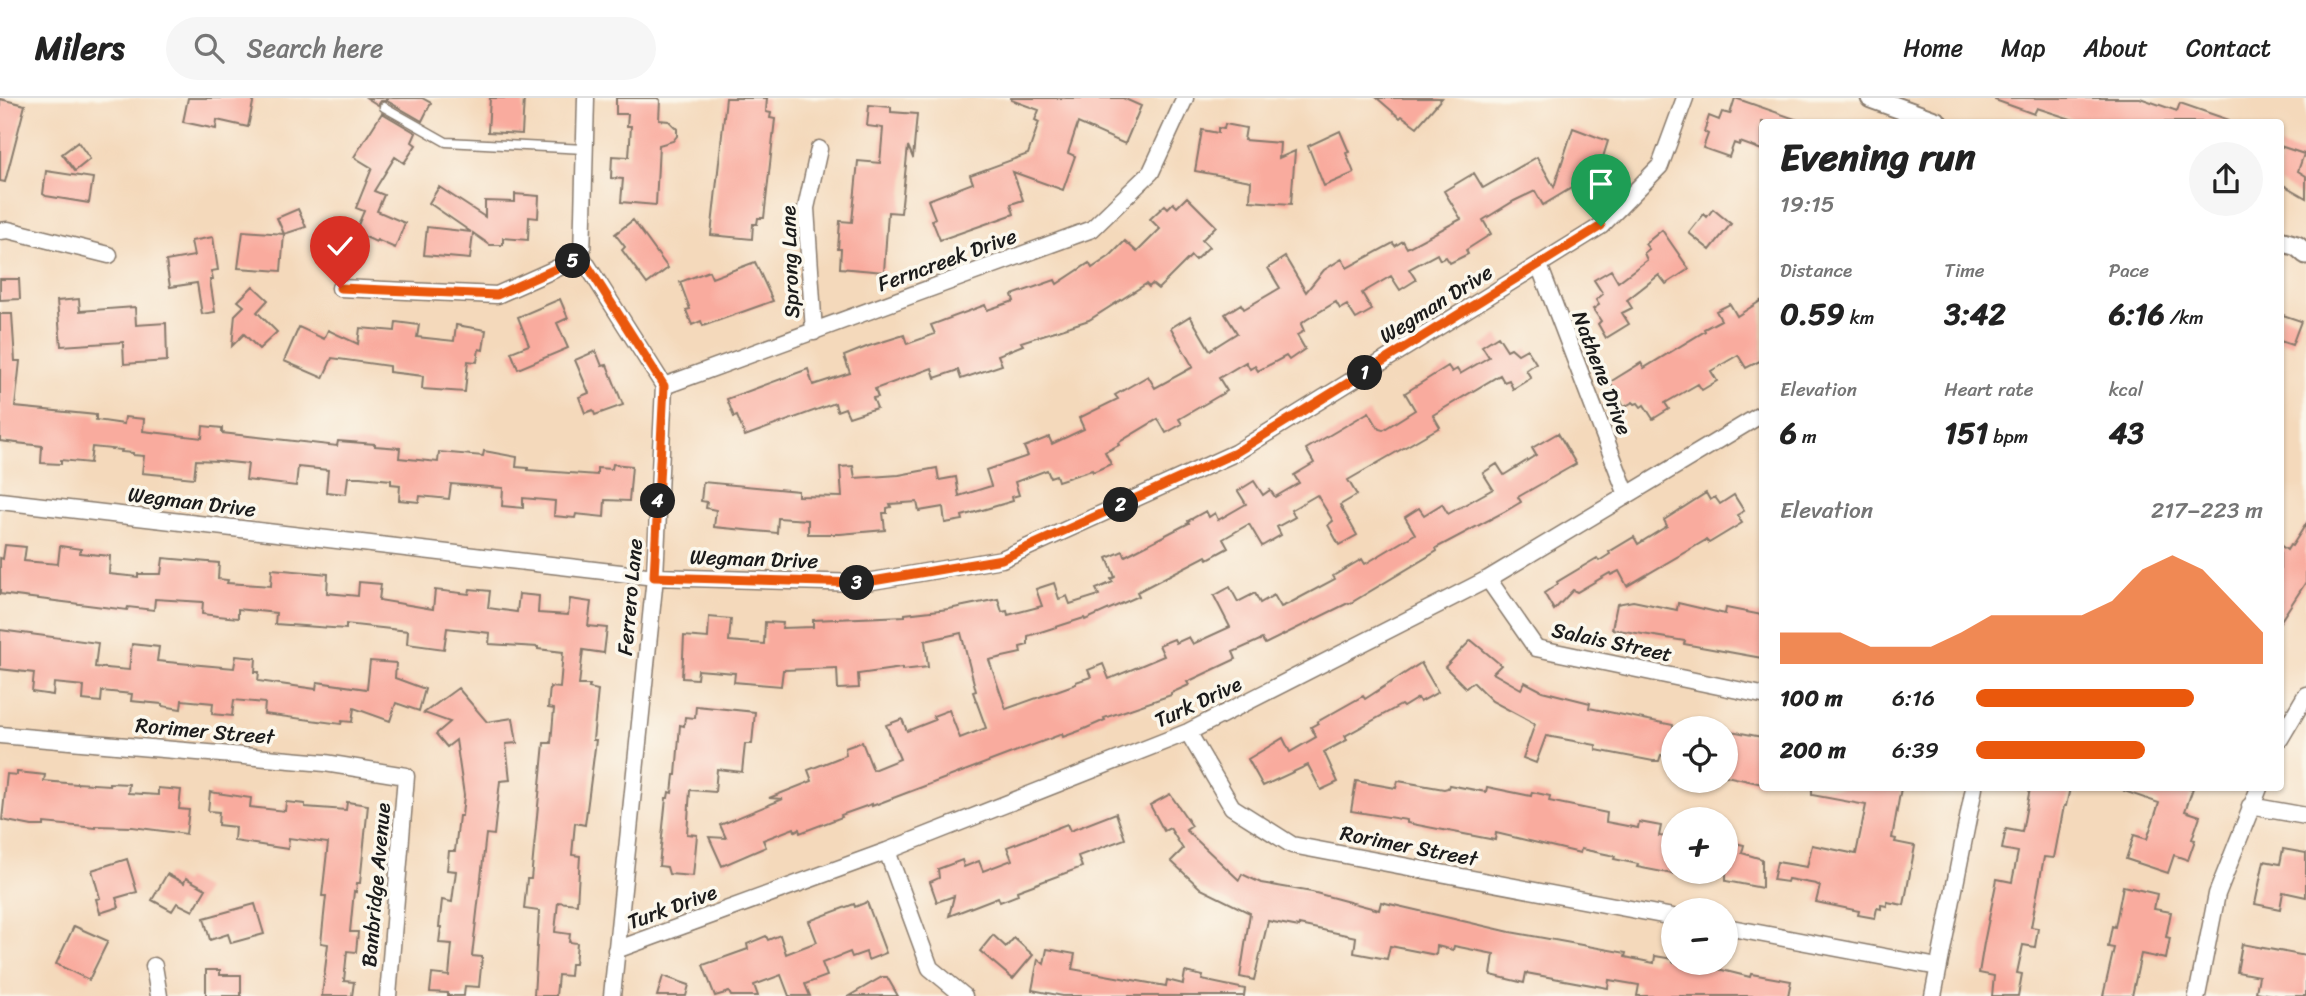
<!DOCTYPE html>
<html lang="en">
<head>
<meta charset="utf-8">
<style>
  :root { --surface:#fff; --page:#f6f6f6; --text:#222; --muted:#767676; --line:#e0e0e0; --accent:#ea580c }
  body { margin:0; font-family:Sriracha,sans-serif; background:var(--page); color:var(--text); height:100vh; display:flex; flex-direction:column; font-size:26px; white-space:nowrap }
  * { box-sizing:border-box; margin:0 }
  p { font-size:23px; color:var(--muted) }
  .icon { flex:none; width:38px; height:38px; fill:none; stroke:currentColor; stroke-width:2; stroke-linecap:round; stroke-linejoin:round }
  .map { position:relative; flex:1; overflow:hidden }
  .side { position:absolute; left:1759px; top:21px; width:525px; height:672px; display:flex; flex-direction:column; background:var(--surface); border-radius:7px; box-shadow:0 2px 5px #0004 }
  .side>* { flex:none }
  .controls { position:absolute; left:1661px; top:618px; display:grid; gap:14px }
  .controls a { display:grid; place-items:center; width:77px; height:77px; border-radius:50%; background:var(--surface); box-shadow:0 2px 5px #0004; font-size:35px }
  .pin { position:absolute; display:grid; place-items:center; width:60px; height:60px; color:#fff; margin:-72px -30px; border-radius:50% 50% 50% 0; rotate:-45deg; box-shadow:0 0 7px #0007 }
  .pin .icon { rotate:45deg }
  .km { position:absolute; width:35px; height:35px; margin:-18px; border-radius:50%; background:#222; color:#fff; font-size:19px; line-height:35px; text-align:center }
  .round { display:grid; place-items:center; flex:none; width:74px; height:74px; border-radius:37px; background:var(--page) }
  .head { display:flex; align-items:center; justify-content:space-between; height:119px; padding:0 21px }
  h1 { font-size:38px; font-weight:700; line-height:52px }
  .figures { display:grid; grid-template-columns:repeat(3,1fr); gap:10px; height:119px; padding:7px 21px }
  .figures div { display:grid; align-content:center }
  .figures b { font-size:30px; font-weight:700 }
  .figures small { font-size:19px; font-weight:400 }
  .figures p { font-size:19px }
  .chart { height:196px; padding:14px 21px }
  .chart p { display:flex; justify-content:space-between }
  .chart svg { width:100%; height:126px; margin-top:7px; fill:var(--accent); opacity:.7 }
  ul { padding:0 21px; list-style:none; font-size:23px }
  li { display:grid; grid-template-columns:112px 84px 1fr; align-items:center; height:52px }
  li i { height:18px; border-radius:9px; background:var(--accent) }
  header { display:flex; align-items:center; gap:42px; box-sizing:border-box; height:98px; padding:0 35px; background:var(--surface); border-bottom:2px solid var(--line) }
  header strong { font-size:33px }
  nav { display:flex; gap:38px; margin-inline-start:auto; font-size:24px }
  .search { width:490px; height:63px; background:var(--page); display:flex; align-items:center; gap:18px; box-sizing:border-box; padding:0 24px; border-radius:38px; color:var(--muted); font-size:26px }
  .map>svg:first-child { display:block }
</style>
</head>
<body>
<header>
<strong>Milers</strong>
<div class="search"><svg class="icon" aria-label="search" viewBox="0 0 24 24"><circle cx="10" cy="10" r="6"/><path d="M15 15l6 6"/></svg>Search here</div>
<nav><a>Home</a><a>Map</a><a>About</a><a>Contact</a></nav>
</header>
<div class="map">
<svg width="2306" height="898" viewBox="0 0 2306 898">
  <rect width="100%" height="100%" fill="#fbf7ec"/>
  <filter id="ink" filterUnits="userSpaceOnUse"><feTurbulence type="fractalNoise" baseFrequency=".0143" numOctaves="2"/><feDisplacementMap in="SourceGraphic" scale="14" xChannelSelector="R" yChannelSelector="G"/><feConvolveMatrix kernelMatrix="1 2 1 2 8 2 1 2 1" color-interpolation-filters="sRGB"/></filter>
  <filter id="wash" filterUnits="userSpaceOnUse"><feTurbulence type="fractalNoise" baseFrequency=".00686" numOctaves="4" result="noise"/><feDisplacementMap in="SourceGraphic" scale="28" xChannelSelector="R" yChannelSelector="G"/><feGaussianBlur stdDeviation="1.57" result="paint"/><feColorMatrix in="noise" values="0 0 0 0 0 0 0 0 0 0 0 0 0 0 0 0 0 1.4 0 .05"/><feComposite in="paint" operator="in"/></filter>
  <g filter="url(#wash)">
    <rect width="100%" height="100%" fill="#f4d9bb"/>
    <g id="blocks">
      <path fill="#f9ab9e" d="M188 0H254L248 29 217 22 216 31 183 24Z
        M367 0H422L431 5 422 23 387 3H381L378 7Z
        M490 0H524L522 36 488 34Z
        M616 0H657L660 2 659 22 669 23 677 31V38L673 43 659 47 656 107 621 104 623 81 611 80 612 58 629 59 631 28H627L628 16H616Z
        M726 0H767L766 14 771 15 770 20 775 21 764 120H758L757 126H753L752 141 711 137Z
        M1011 0H1123L1141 8 1125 46 1078 25 1068 55 1075 58 1063 92 1013 74 1023 102 1011 106 1014 116 940 142 932 122 935 120 928 102 973 85 970 77 1028 56 1039 24 1035 22 1039 12 1011 2Z
        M1377 0H1442L1417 29 1402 18 1400 20Z
        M1735 0 1798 22 1797 24H1762V52L1740 44 1739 47 1734 45 1729 59 1703 50 1708 36 1704 34 1709 18 1719 22 1722 14 1730 16Z
        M1995 0H2140L2177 13 2180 5 2229 22V24H2080L2037 10 2034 16 1995 2Z
        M0 1 25 7 5 84 0 83Z
        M869 7 891 9V14L917 16 913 60 908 48 901 115 888 114 884 174 840 170 841 151H838L840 123 852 124 858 63 880 65 883 30 867 28Z
        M382 15 416 35 412 44 416 47 404 65 395 59 374 93 384 97 377 113 405 125 395 150 377 142 376 144 355 134 364 113 356 110 372 70 354 59Z
        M1225 26 1246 30 1244 42 1280 45 1279 60 1295 53 1291 106 1250 103 1251 83 1195 73 1202 32 1218 35V30L1224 31Z
        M1573 30 1608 43 1599 72 1596 71 1594 77 1578 90 1573 89 1543 107 1535 93 1514 103 1483 122 1491 136 1466 152 1468 156 1450 165 1446 159 1440 162 1437 156 1409 171 1416 182 1400 192 1391 178 1362 195 1372 212 1356 221 1347 207 1340 211 1336 204 1306 222 1301 226 1304 233 1297 237 1305 251 1289 262 1286 258 1258 273 1255 268 1250 271 1246 264 1219 280 1227 293 1179 321 1182 326 1166 335 1158 321 1118 345 1119 347 1105 354 1111 366 1093 374 1092 372 1058 383 1056 377 1050 379 1047 372 1015 384 1019 397 1012 399 1013 403 962 418 963 422 945 425 943 409 919 413 917 404 890 406 891 409 887 410V415H883L885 432 840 436H808V422L778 420 777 435 714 429 716 412 706 410 707 404 701 403 703 384 798 393V398L842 399 840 369 853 368 855 380 899 377 937 370 939 382 956 379 959 398 991 388 986 372 1028 358 1024 349 1049 339 1052 346 1084 331 1079 320 1118 301 1115 297 1148 278 1155 290 1193 269 1171 230 1190 218 1210 252 1237 235 1225 216 1241 206 1244 211 1280 190 1268 170 1285 159 1306 194 1324 172 1342 161 1347 170 1393 145 1395 148 1403 143 1407 150 1461 121 1444 93 1474 75 1483 90 1537 59 1554 89Z
        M1340 33 1349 54 1346 55 1354 75 1324 88 1308 48Z
        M78 44 90 61 75 73 62 56Z
        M2280 48 2304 56 2298 73 2306 78V100L2280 85Z
        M46 73 93 80 89 105 46 98 43 96Z
        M439 89 485 119V103L515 104V96L539 98 538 120 529 119 528 142 503 140V147H490L473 135 470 161 424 157 427 129 471 134 429 105Z
        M1187 99 1216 128 1202 142 1209 149 1195 162 1191 158 1158 191 1152 186 1149 189 1146 186 1089 222 1021 244 1023 247 998 257 1002 267 961 281 958 272 935 280 932 270 875 291 878 299 873 300 877 310 849 319 845 310 837 313 835 305 745 338 737 318 734 319 727 301 808 271 813 287 850 275 844 258 869 248 904 237 907 246 935 236 931 227 985 207 987 212 1014 203 1012 197 1055 182 1057 186 1089 165 1092 170 1110 158 1125 143 1137 154 1160 131 1150 121 1165 107 1168 110 1173 105 1177 109Z
        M298 111 306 129 284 136 281 173 238 170 243 133 284 136 277 120Z
        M1713 111 1731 126 1710 152 1689 135 1704 116 1707 119Z
        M633 122 668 170 647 186 622 152 625 149 615 136Z
        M1662 132 1689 171 1666 186 1659 177 1627 202 1632 210 1622 215 1629 226 1606 240 1598 226 1601 223 1593 211 1599 207 1596 202 1603 196 1594 182 1611 172 1618 184 1647 162 1644 155 1649 151 1645 146Z
        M213 139 218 172 211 173 213 182H210L215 214 202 216 197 185 170 189 166 163 194 158 191 143Z
        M755 164 773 203 703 228 701 223 692 227 686 212 690 211 680 184 709 173 712 180Z
        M0 181H19L20 201 0 202Z
        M253 188 268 202 257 214 277 234 259 251 244 236 232 248 235 217 244 208 238 203Z
        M79 201 80 213 135 209 136 227 166 225 167 263 124 266 123 244 61 248 57 203Z
        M560 201 568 220 557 225 568 250 518 271 511 254 529 247 518 219Z
        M1762 202V262L1746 270 1738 257 1711 273 1717 283 1702 292 1698 286 1665 305 1669 311 1653 321 1644 307 1641 309 1638 305 1635 306 1633 304 1624 309 1610 284 1641 265 1644 270 1705 233 1704 231 1721 222 1716 213 1730 206 1737 218Z
        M0 216H12L15 263H20L15 309 96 317V322L124 326 125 319 144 321 143 333 202 340 203 328 222 330V335L285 342 337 348 338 343 375 346V348L400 350 399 360 438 364 439 354 483 358 484 353 517 359 516 369 528 370V372L597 377V370L612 371 613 366 632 368 629 403 605 402 604 419 576 416 575 420 554 418 555 403 523 400V410L502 408 503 390 451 386 449 401 420 398 419 404 399 402 400 387 391 386V382L360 379H348L346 396 326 394 328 372 298 369 296 388 246 382 248 366 219 363 196 362 194 380 142 375 144 358 133 357V355L121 354 122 352 92 349 90 365 61 362V366L41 365 42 348 0 343Z
        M2280 216 2301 223 2292 247 2280 243Z
        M396 224 419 227 417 239 454 243 456 227 486 232 483 252 479 251 477 264 468 263 465 294 422 291 423 278 389 274V268L332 260 323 280 284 263 299 229 324 241 328 232 358 246 360 230 395 233Z
        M1498 238 1507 252 1511 250 1518 256 1527 251 1536 265 1526 272 1531 280 1513 291 1509 282 1504 284 1500 277 1433 317 1440 329 1348 382 1357 397 1340 407 1357 437 1339 447 1328 427 1333 423 1317 397 1291 412 1295 419 1277 429 1281 437 1262 448 1249 426 1223 441 1228 450 1208 461 1206 458 1137 494 1139 498 1085 522 1084 520 1028 538V547L1020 549 1021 555 989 562 1006 611 1076 586V584L1091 579 1088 572 1103 566 1109 581 1164 558 1159 547 1174 541 1176 545 1189 539 1193 546 1230 529 1214 498 1230 489 1238 504 1255 495 1260 505 1274 497 1281 509 1288 506 1335 481 1333 478 1362 461 1365 466 1415 436 1405 419 1419 410 1424 417 1442 406 1448 416 1493 391 1483 375 1497 366 1504 377 1536 357 1532 350 1558 335 1576 366 1518 399 1521 404 1506 413 1436 450 1437 453 1349 506 1348 505 1265 546 1262 541 1233 554 1236 561 1187 584 1189 587 1171 595V597L1104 620 1105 622 1082 632 1063 639 1062 636 872 708V706L841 717 842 719 800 735 799 731 795 733 794 730 763 742 766 749 722 768 709 739 726 740 720 727 783 701 769 700 812 683 808 672 846 657 845 650 862 644 873 672 900 661 886 627 902 621 907 633 935 622 933 618 949 612 960 640 986 630 973 594 976 593 961 535 925 543 928 569 902 572V570L858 576 859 590 838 591 837 570 783 572 781 588 734 584 735 575 698 572 697 581 682 580 684 538 708 540 709 519 731 521 729 543 764 546 765 524 783 525 782 530 813 529V522L905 518V516L949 511 998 501 1002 514 1007 513 1008 517 1042 508 1036 491 1054 485 1059 501 1067 498 1070 506 1099 497 1096 491 1113 484 1111 481 1115 479 1107 460 1123 453 1125 458 1189 425 1188 423 1206 413 1209 419 1215 415 1218 422 1246 406 1238 393 1254 383 1263 397 1270 392 1275 399 1299 385 1294 377 1314 365 1306 351 1369 314 1379 331 1383 332 1415 312 1405 295 1448 268 1452 274 1457 271 1460 276 1489 259 1482 248Z
        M596 253 602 268 607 267 623 307 595 317 593 312 585 315 579 299 589 295 575 262Z
        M1706 395 1710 402 1715 399 1720 406 1734 397 1744 413 1737 417 1742 425 1709 445 1706 442 1627 488 1619 473 1611 477 1610 475 1577 494 1573 492 1554 512 1544 495 1558 486 1557 484 1597 460 1599 463 1610 456 1609 454 1634 439 1638 446 1667 428 1664 422Z
        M2306 426V484L2280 524V447L2287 452 2290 447 2292 448Z
        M5 447 26 449 24 463 58 466 60 448 81 451 80 455 110 458 109 476 138 479V476H161L163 460 219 465 218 481 228 482 227 485 271 488 272 471 328 476 327 495 358 498 359 484 381 486 379 502 433 511 435 492 469 496 470 491 490 493 488 510 517 514 519 496 539 498 538 515 568 517 570 501 591 504 588 528 607 530 604 555 583 552 579 587H590L589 590 598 592 593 642H596L585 727 575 725 572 757 580 758 577 806 558 804 555 834 570 836 569 844 577 845 575 866H571L570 878 558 877 556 898H534L539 813 524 811 527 781H531L544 645H551L554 611 548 610 550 589 560 590 563 554 538 551V549L489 546 490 535 447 530 444 551 407 546 408 533 346 526V531L275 526 276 515 238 511V520L218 518 202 516 203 504 155 501 154 512 128 509 127 512 0 496V460L3 461Z
        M1633 503 1677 512 1678 505 1725 516 1726 510 1762 517V560L1684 546 1685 543 1612 531 1617 506Z
        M0 532 98 545 95 569 129 572 132 546 159 549 157 563 234 570 236 558 256 560 255 574H259L258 583 316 591 317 584 367 591 370 563 396 565 395 580 425 591 419 613 396 605 390 623 354 610 352 624 342 623 341 626 264 616 265 605 234 602 232 618 212 616 213 605 182 602 181 611 162 608V606L131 603 132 596 102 593 101 604 83 602 84 588 54 585 53 597 32 594 34 575 0 571Z
        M1471 542 1501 567 1493 575 1521 591 1525 584 1542 593 1590 605 1589 610 1673 627V652H1671L1669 659 1661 657 1659 663H1653L1596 652V647L1546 638 1536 665 1523 660 1535 626 1492 603 1473 584 1466 590 1445 569Z
        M1421 565 1438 594 1420 604 1418 600 1403 609 1401 607 1345 638 1347 642 1324 654 1338 684 1321 692 1308 667 1263 688 1248 661 1283 640 1290 654 1316 639 1311 629 1318 625 1317 624 1363 598 1365 601Z
        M458 590 487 624 513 620 517 645 506 646 510 682 500 683 494 737 486 736 472 858 482 859 479 889 465 888 464 898H448V895L430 894 432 876 449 878 452 846 439 845 441 829H439L442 802 452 804 456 773 447 772 449 753H455L459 718H462L464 697 456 642 447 649 436 636 450 624 424 615Z
        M696 608 755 614 752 646H745L742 674 717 671 715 694 690 692 687 736 697 737 693 778 669 776 667 769 659 768 666 700H668L669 694 672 695 674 677H676L680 627 684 628 685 619 695 620Z
        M1726 632 1762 639V686L1726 678Z
        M17 674 45 677 44 683 77 686V685L109 687V685L129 686 128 695 158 697V690L181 692 179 711 189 712 186 736 132 729 96 728V730L44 725V728H32L2 722 7 676 17 677Z
        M1356 683 1396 690 1398 683 1444 691 1448 690 1449 687 1486 694 1487 689 1531 698 1532 694 1550 698 1549 703 1607 715 1606 724 1638 730 1639 724 1661 728 1659 738 1673 740V776L1637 769 1638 766 1614 761 1615 758 1581 751 1580 755 1496 735 1495 742 1407 725V722L1351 713Z
        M1812 690H1901L1892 740 1896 741 1895 744 1915 748 1904 807 1887 804V808L1881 807V811L1877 810 1875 820 1858 817 1859 813 1816 804 1820 788 1816 786 1788 781 1787 784 1773 782 1777 764 1807 769 1812 747 1856 756 1866 707 1812 697Z
        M2030 690H2070L2066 708H2064L2054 760 2044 759 2031 829 2038 830 2035 849 2023 847 2017 875 2022 876 2018 898H1992L1994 878 1979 875 1984 845 1997 781 2012 784 2018 754 2002 751 2006 731 2022 734Z
        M2125 690H2193L2185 713 2200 718 2192 741 2195 742 2188 762 2174 757 2168 775 2126 761 2134 737 2147 741 2159 705 2124 693Z
        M210 694 251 700 250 709 285 713 286 704 305 706V709L346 712 347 704 368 707 360 785H357L356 794 354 793 350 834H358L356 854 347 853 344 883 354 884 352 898H322L328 846 321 845 326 798H322L328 745 289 740 288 751 234 743 235 729 218 727 219 714 208 713Z
        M1170 696 1192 728 1186 732 1239 782 1242 776 1261 785 1312 794 1379 812 1381 804 1510 834 1626 855 1625 859 1654 865 1655 858 1673 861V864H1690L1750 879 1751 876 1791 883 1788 898H1637L1639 887 1609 882 1608 890 1526 875 1524 885 1491 877 1494 856 1454 848 1453 852 1437 848 1436 857 1390 848 1387 861 1354 855 1356 839 1299 827V829L1268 823 1254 882 1240 879 1250 815 1201 791 1171 763 1183 751 1170 730 1164 733 1150 707Z
        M1116 715 1125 741 1078 758 1082 769 1017 793 1018 797 1000 804 998 799 949 818 954 798 937 804 930 784 939 780 938 771 962 762 964 769 979 763 983 773 1012 762 1007 749 1067 726 1070 733Z
        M1726 743 1744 747 1742 755 1762 761V790L1726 783Z
        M2283 751 2306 755V799L2283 794 2280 811 2255 806 2264 763 2280 766Z
        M127 761 137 794 116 800 119 809 100 815 96 801 100 800 92 772Z
        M167 776 184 785 186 780 206 791 193 813 177 805 172 813 152 802Z
        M2123 788 2157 796 2154 811 2171 814 2166 839 2170 840 2166 861 2141 856 2132 898H2103L2114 850 2108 849 2112 828 2115 829Z
        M867 804 886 855 868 862 866 854 852 859 850 854 822 865 827 878 805 886 810 898H789L781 877 754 887 758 898H731L729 894 715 898 703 867 748 851 747 846 766 838 768 842 780 837 786 856 817 844 809 823 854 806 855 809Z
        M255 806 264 836 231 845 228 836 210 842 204 820Z
        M74 828 108 843 89 882 56 866Z
        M993 837 1006 849 1014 840 1033 857 1013 881 980 853Z
        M2242 846 2306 858V898H2278L2256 894 2259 878 2237 874Z
        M1047 851 1075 856 1072 871 1166 888 1167 882 1183 886 1185 874 1203 878 1202 882 1245 891 1244 898H1063L1032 892 1038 861 1044 866Z
        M206 872H220V877H241V898H206Z
        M663 878 689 887 686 898H657Z
        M882 879H887L898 898H849Z"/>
    </g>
  </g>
  <g filter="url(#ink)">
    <use href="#blocks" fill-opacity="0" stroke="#887a6c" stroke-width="2"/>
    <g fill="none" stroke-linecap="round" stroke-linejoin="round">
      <g stroke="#887a6c" stroke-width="11">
        <path id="service" d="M384 9 446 44 585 51"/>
      </g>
      <g stroke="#887a6c" stroke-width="19">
        <path id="minor" d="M586 0 582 159 664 288 655 479 612 898
          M0 133 8 132 109 157
          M1539 167 1627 397
          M340 190 497 197 582 159
          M814 234 806 110 819 51
          M664 288 1092 131 1151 74 1185 0
          M0 403 655 479 861 485 1002 461 1235 355 1601 128 1660 68 1685 0
          M1488 481 1536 550 1762 597
          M1188 634 1232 709 1292 747 1673 819
          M0 637 325 665 406 678 388 898
          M2280 641 2306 597
          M2250 708 2306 718
          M887 753 930 870 964 898
          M1726 829 1938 869
          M616 852 887 753 1188 634 1488 481 1762 316
          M154 868 159 898
          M1933 898 1974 690
          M2197 898 2217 796 2259 690"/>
      </g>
      <g stroke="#887a6c" stroke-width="23">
        <path id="tertiary" d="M1871 0 1937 24
          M2280 143 2297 148 2306 156"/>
      </g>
      <use href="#service" stroke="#fff" stroke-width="8"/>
      <use href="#minor" stroke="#fff" stroke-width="16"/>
      <use href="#tertiary" stroke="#fff" stroke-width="19"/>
    </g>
  </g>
  <g fill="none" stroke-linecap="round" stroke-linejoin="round" filter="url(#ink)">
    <g stroke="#fff" stroke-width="14">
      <path id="route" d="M340 190 497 197 582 159 664 288 654 479 861 485 1002 461 1235 355 1601 128"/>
    </g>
    <use href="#route" stroke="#ea580c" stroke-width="9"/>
  </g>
  <g text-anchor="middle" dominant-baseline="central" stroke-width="7" stroke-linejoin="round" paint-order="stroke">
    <g font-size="21" fill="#1c1c1c" stroke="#fbf7ec">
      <text transform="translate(947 162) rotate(-20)">Ferncreek Drive</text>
      <text transform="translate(790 164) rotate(-92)">Sprong Lane</text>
      <text transform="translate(1436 206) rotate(-32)">Wegman Drive</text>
      <text transform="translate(1602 275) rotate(69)">Nathene Drive</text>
      <text transform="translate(192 404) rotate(7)">Wegman Drive</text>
      <text transform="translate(754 461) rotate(2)">Wegman Drive</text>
      <text transform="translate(630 499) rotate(-85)">Ferrero Lane</text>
      <text transform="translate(1612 544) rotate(12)">Salais Street</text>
      <text transform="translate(1198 604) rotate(-25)">Turk Drive</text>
      <text transform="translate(205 633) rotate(5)">Rorimer Street</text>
      <text transform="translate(1409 748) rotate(11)">Rorimer Street</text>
      <text transform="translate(376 787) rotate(-85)">Banbridge Avenue</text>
      <text transform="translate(672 809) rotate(-20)">Turk Drive</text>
    </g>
  </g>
</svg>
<div class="controls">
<a><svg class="icon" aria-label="locate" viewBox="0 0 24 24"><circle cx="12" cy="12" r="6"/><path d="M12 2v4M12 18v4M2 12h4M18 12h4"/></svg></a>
<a>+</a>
<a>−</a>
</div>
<div class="pin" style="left:1601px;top:128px;background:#1e9e55"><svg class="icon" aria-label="arrive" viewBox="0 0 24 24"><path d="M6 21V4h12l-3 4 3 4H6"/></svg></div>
<div class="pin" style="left:340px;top:190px;background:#d93025"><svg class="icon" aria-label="check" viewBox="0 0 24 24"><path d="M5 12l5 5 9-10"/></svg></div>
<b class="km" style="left:1365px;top:275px">1</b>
<b class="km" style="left:1121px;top:407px">2</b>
<b class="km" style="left:857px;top:485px">3</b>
<b class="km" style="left:658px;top:403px">4</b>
<b class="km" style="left:573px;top:163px">5</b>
<section class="side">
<div class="head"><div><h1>Evening run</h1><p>19:15</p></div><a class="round"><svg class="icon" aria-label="share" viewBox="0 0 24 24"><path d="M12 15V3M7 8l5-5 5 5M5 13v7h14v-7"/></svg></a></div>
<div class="figures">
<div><p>Distance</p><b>0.59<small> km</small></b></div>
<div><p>Time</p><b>3:42</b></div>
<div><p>Pace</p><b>6:16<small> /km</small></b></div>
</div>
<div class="figures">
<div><p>Elevation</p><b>6<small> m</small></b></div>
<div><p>Heart rate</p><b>151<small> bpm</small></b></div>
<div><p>kcal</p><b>43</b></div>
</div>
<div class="chart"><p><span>Elevation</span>217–223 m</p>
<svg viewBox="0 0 160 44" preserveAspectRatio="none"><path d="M0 44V33L10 33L20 33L30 38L40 38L50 38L60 33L70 27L80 27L90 27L100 27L110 22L120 11L130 6L140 11L150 22L160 33V44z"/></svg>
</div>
<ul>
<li><b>100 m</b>6:16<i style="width:76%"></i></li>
<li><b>200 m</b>6:39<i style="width:59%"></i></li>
</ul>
</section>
</div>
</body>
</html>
